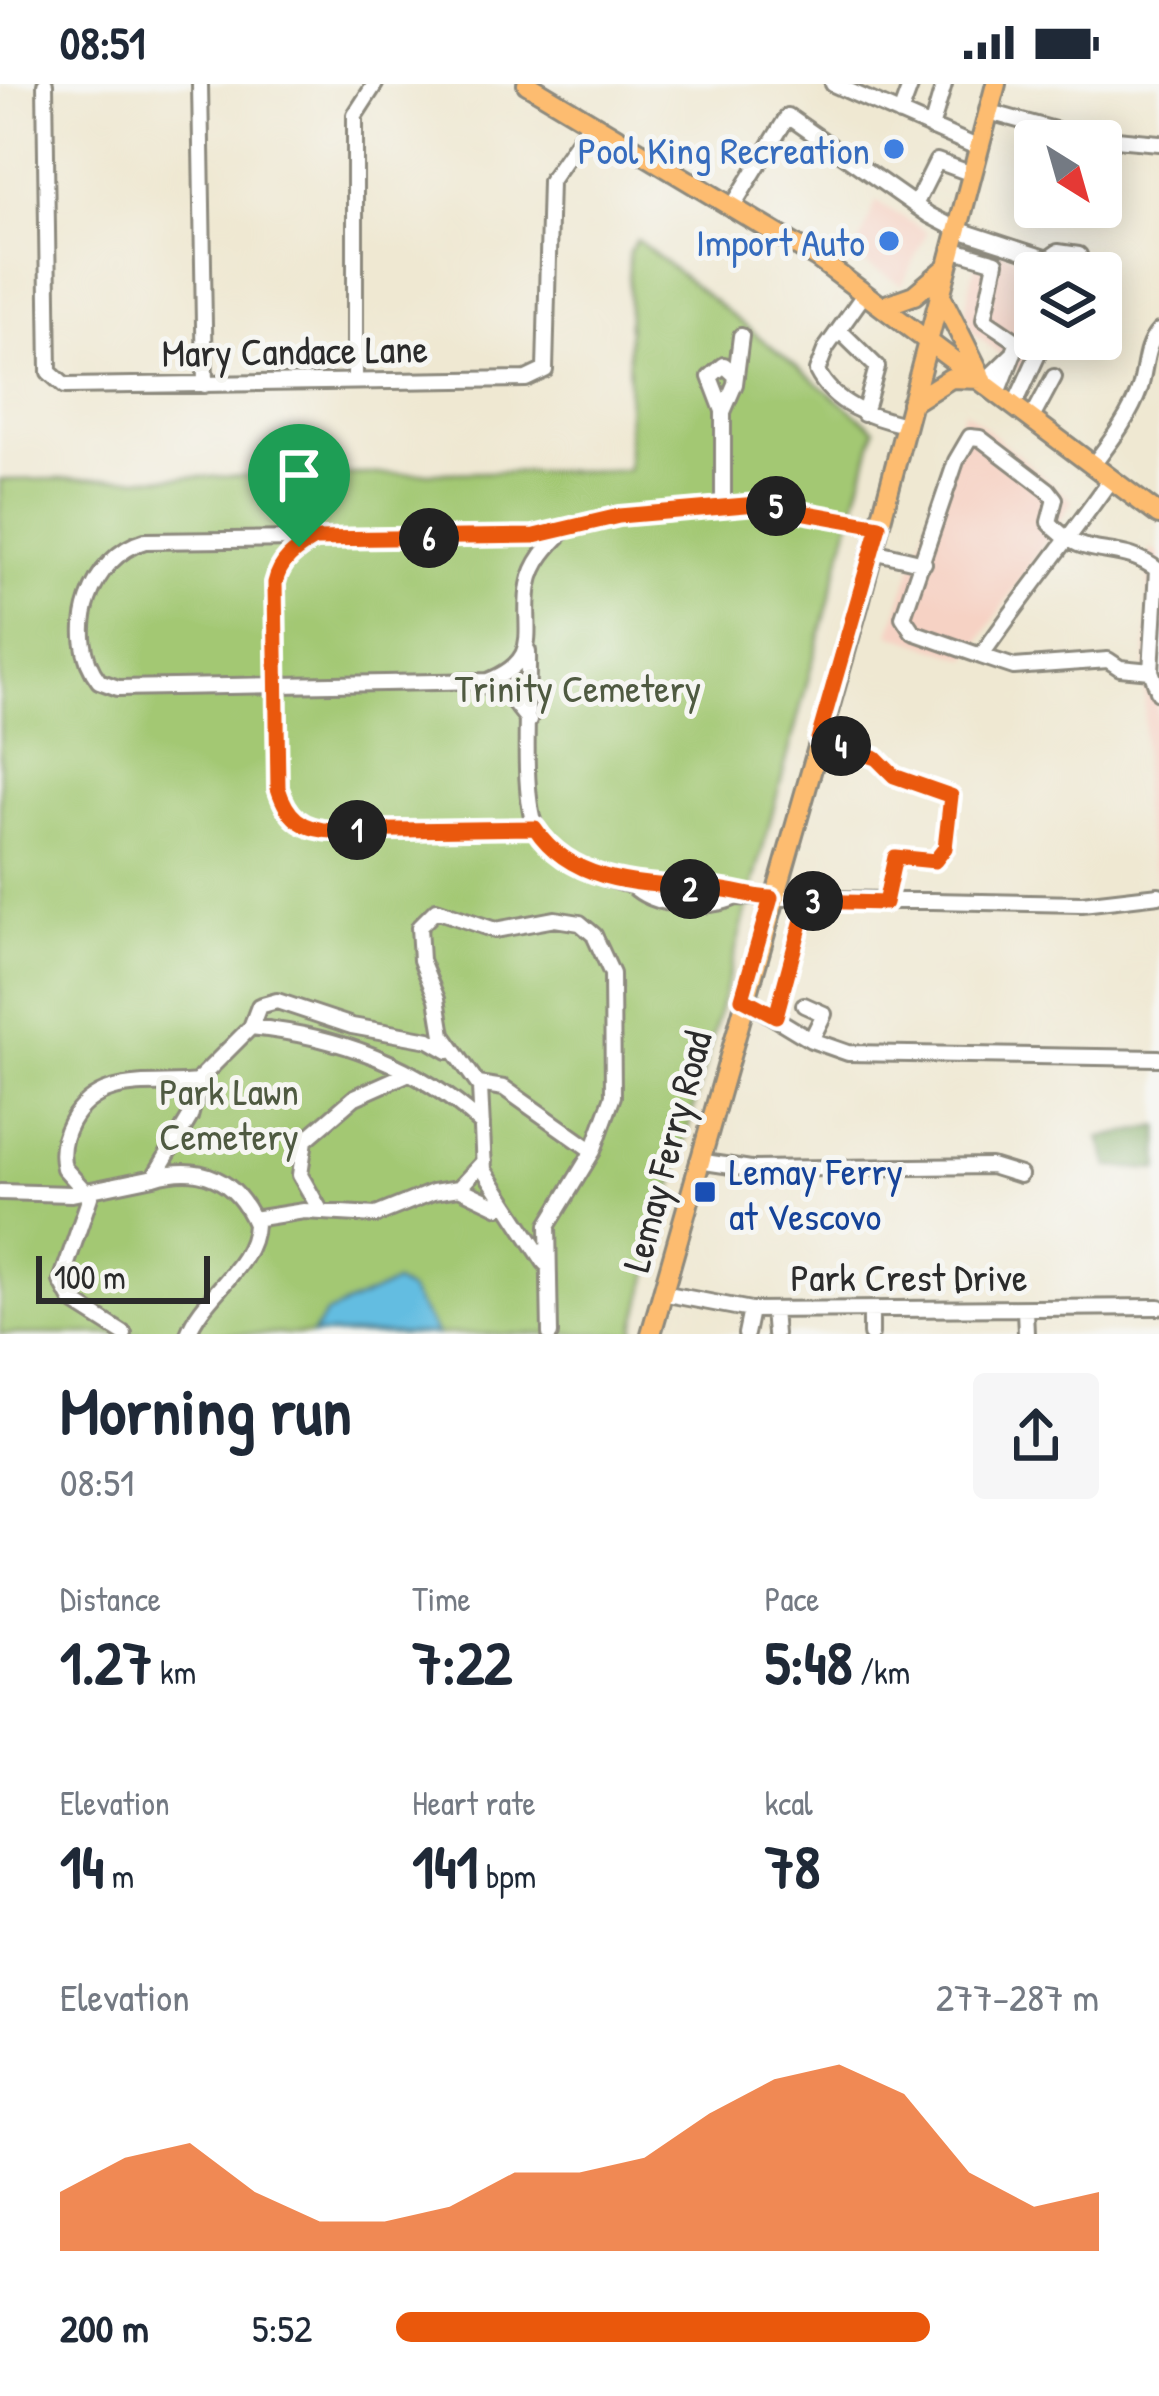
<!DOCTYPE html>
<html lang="en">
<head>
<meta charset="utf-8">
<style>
  :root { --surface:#fff; --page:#f6f6f7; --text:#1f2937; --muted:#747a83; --accent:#ea580c }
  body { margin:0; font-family:"Patrick Hand",sans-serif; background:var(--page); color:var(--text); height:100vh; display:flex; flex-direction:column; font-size:45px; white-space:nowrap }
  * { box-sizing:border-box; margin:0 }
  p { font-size:39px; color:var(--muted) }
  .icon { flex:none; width:66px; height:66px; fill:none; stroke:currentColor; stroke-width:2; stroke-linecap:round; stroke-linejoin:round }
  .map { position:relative; height:1250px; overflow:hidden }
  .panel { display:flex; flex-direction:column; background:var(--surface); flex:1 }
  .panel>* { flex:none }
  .needle { width:78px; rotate:143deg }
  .controls { position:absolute; left:1014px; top:36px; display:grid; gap:24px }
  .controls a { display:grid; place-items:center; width:108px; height:108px; border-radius:12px; background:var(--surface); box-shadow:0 6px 30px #0003; font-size:60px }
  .scale { position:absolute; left:36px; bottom:30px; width:174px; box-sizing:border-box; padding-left:12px; border:6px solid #2b2b2b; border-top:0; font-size:33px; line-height:42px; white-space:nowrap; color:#2b2b2b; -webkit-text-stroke:9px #f6f6f2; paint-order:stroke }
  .pin { position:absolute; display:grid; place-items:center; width:102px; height:102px; color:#fff; margin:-123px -51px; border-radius:50% 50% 50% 0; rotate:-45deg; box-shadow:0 0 12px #0007 }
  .pin .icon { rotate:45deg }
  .km { position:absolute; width:60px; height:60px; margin:-30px; border-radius:50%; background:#222; color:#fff; font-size:33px; line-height:60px; text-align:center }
  .round { display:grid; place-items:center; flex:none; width:126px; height:126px; border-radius:12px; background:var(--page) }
  .headline { display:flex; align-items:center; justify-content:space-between; height:204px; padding:0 60px }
  h1 { font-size:66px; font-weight:700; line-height:90px }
  .metrics { display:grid; grid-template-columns:repeat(3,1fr); gap:18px; height:204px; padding:12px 60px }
  .metrics div { display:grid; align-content:center }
  .metrics b { font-size:60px; font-weight:700 }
  .metrics small { font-size:33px; font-weight:400 }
  .metrics p { font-size:33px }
  .chart { height:336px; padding:24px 60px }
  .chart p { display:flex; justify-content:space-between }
  .chart svg { width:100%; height:216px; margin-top:12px; fill:var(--accent); opacity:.7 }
  ul { padding:0 60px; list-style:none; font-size:39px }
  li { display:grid; grid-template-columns:192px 144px 1fr; align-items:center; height:90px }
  li i { height:30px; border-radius:15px; background:var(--accent) }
  .status { display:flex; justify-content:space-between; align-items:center; height:84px; padding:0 60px; background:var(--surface); direction:ltr }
  .status svg { height:33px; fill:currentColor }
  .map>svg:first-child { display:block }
</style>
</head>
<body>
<div class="status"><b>08:51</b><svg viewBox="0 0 49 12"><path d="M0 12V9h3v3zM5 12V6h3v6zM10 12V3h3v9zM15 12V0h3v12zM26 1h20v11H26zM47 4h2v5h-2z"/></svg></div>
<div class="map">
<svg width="1159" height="1250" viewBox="0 0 1159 1250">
  <rect width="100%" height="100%" fill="#f6f6f2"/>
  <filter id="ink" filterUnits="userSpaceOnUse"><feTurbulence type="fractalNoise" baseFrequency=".00833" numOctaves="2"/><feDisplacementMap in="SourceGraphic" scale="24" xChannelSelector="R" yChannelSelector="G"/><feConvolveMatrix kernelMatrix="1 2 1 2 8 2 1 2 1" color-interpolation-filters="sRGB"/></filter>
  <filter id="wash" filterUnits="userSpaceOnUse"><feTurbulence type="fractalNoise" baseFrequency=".004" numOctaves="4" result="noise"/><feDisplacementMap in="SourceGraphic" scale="48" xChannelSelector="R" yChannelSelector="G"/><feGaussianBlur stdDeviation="2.7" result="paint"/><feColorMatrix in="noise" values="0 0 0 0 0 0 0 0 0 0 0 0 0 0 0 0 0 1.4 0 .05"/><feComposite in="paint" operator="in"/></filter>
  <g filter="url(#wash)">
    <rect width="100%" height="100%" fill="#efe8d2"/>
    <path fill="#f6d2c4" d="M876 117 927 148 902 201 854 173Z
      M979 161 1053 182 1051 189H1035V246L1023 289 973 249 965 226Z
      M964 326 1072 417 968 575 890 550Z
      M1150 464 1159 471 1156 798 1141 723Z"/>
    <path fill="#a3c873" stroke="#677a4f" stroke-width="3" d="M637 156 875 345 633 1250H0V396L628 386 629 168Z"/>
    <path fill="#82ac65" stroke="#566c48" stroke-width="3" d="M1159 1042V1086L1109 1083 1100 1054Z"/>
    <path fill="#63bde1" stroke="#477486" stroke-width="3" d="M395 1199 409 1207 437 1250H312L326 1230Z"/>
  </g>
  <g filter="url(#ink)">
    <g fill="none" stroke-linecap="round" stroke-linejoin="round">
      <g stroke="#8d8a7e" stroke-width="20">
        <path id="minor" d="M45 0 49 288 65 302 526 295 545 286 550 97 591 38
          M200 0 205 301
          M833 0 979 64
          M989 28 1073 51 1159 59
          M900 30 911 0
          M931 44 944 0
          M734 120 788 32 929 131 956 145 1048 175 1058 168 1079 171
          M915 121 937 77 972 90
          M951 165 996 178 984 235 1018 258 999 307
          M865 209 826 264 817 287C834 321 871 333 905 341
          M839 246 877 283 864 330
          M355 297V31L375 0
          M985 297 1014 269
          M1015 320 1045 255
          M723 327 710 293 724 281 736 292
          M1032 334 1054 293
          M1093 381C1111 357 1130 333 1140 304 1146 284 1144 263 1159 247
          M1111 395C1069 455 1023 511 981 572L913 548 903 533 956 377 970 353 980 354 1048 406 1055 415 1049 438C1086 481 1117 454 1159 487
          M723 422V328L735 300 741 252
          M565 446C549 461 533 478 529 501 521 546 545 574 488 597L118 604 99 597C63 551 91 472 145 457L534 452 619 432 757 420 879 442
          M309 458 283 479 275 499 278 703C287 733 301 745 332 747L535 744
          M873 467 924 479
          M1157 486 1151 587 1159 609
          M528 567C529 611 521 705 535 743 547 774 607 797 637 802 668 806 710 796 736 813
          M981 572 1014 583 1108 576 1120 584 1151 587
          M484 601 508 611 529 637
          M818 655 876 674 894 692 951 712 945 764 935 777 895 773 885 819
          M632 801C654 824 709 826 736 813L1082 820 1159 811
          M742 914 811 956 848 969 1159 974
          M804 921 824 930 811 956
          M776 932 807 817
          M251 943 259 922 277 917 352 942 429 956 448 967
          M478 1000 504 1004 593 1067
          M698 1077 751 1085 991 1082 1020 1091
          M154 1093C200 1079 236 1095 255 1140 254 1183 203 1210 188 1250
          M459 1104 499 1123
          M0 1108 72 1110 154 1093 190 1033 201 993 251 943C338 952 416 980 482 1040
          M320 1126 300 1091 305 1056 355 1013 409 989
          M253 1135 304 1127 376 1131 433 1108 459 1104 484 1077
          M545 1179 484 1086 480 1003 443 951 437 915 421 876 419 843 436 826 495 846 555 835 580 839 594 851 612 890 613 1012 593 1067 548 1141 550 1250
          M662 1209 751 1226 1159 1223
          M1025 1225 1026 1250
          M773 1226 775 1250
          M871 1226V1250
          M124 1250 72 1217 61 1197 90 1113 64 1084C60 1068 63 1053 71 1038 98 989 152 1003 199 998
          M746 1250 751 1226"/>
      </g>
      <g stroke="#8d8a7e" stroke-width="24">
        <path id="major" d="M527 0 817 174 1159 431
          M939 208 980 290
          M883 222 914 211 945 185
          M911 319 951 294 982 295
          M651 1250 859 519 996 0"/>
      </g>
      <use href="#minor" stroke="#fff" stroke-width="14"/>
      <use href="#major" stroke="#fdbc6f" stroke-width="18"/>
    </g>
  </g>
  <g fill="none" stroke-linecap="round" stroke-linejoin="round" filter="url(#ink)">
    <g stroke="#fff" stroke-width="24">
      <path id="route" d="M757 420 879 442 818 655 876 674 894 692 951 712 945 764 935 777 895 773 885 819 807 817 776 932 742 914 771 814C751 813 734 806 716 805 654 800 574 804 535 744L332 747C301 745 287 733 278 704L275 499C280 477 295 466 314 455L534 452 619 432Z"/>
    </g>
    <use href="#route" stroke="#ea580c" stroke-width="15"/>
  </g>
  <g fill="#3f7fe0" stroke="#f6f6f2" stroke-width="4.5">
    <circle cx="894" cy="65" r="12"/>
    <circle cx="889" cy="157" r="12"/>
  </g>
  <rect fill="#1a4fb4" stroke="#f6f6f2" stroke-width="4.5" x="693" y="1096" width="24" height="24" rx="6"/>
  <g text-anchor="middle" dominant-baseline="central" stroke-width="10" stroke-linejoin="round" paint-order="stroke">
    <g font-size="39" fill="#366cbe" stroke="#f6f6f2" text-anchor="end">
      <text x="870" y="65">Pool King Recreation</text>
      <text x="865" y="157">Import Auto</text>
    </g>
    <g font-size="39" fill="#2b2b2b" stroke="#f6f6f2">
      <text transform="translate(295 266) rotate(-1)">Mary Candace Lane</text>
      <text transform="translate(666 1067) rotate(-75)">Lemay Ferry Road</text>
      <text x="909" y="1192">Park Crest Drive</text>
    </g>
    <g font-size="39" fill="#4f5a41" stroke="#f6f6f2">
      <text x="578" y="603">Trinity Cemetery</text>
      <text x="229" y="1006">Park Lawn<tspan x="229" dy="45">Cemetery</tspan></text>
    </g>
    <g font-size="39" fill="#164399" stroke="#f6f6f2" text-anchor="start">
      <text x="729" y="1086">Lemay Ferry<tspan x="729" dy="45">at Vescovo</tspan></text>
    </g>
  </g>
</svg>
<div class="controls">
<a><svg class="needle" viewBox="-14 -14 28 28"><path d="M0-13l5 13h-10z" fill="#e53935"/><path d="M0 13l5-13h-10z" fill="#747a83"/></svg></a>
<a><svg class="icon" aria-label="layers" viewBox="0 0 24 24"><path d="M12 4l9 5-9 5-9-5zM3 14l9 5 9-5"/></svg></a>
</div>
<div class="scale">100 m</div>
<div class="pin" style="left:299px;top:463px;background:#1e9e55"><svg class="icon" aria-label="arrive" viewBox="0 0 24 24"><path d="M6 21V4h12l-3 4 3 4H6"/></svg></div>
<b class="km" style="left:357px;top:746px">1</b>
<b class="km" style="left:690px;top:805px">2</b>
<b class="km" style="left:813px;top:817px">3</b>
<b class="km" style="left:841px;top:662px">4</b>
<b class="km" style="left:776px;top:422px">5</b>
<b class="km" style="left:429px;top:454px">6</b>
</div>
<section class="panel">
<div class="headline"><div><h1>Morning run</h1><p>08:51</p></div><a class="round"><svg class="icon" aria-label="share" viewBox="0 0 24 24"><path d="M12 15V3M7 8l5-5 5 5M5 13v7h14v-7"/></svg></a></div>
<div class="metrics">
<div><p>Distance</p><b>1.27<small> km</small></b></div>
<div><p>Time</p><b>7:22</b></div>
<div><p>Pace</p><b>5:48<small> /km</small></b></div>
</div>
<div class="metrics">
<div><p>Elevation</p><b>14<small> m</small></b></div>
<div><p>Heart rate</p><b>141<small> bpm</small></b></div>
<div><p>kcal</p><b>78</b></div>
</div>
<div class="chart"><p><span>Elevation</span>277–287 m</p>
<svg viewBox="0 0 160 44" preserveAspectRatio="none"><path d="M0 44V32L10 25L20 22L30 32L40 38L50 38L60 35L70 28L80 28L90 25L100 16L110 9L120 6L130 12L140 28L150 35L160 32V44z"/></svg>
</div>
<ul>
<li><b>200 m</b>5:52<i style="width:76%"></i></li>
</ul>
</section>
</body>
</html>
